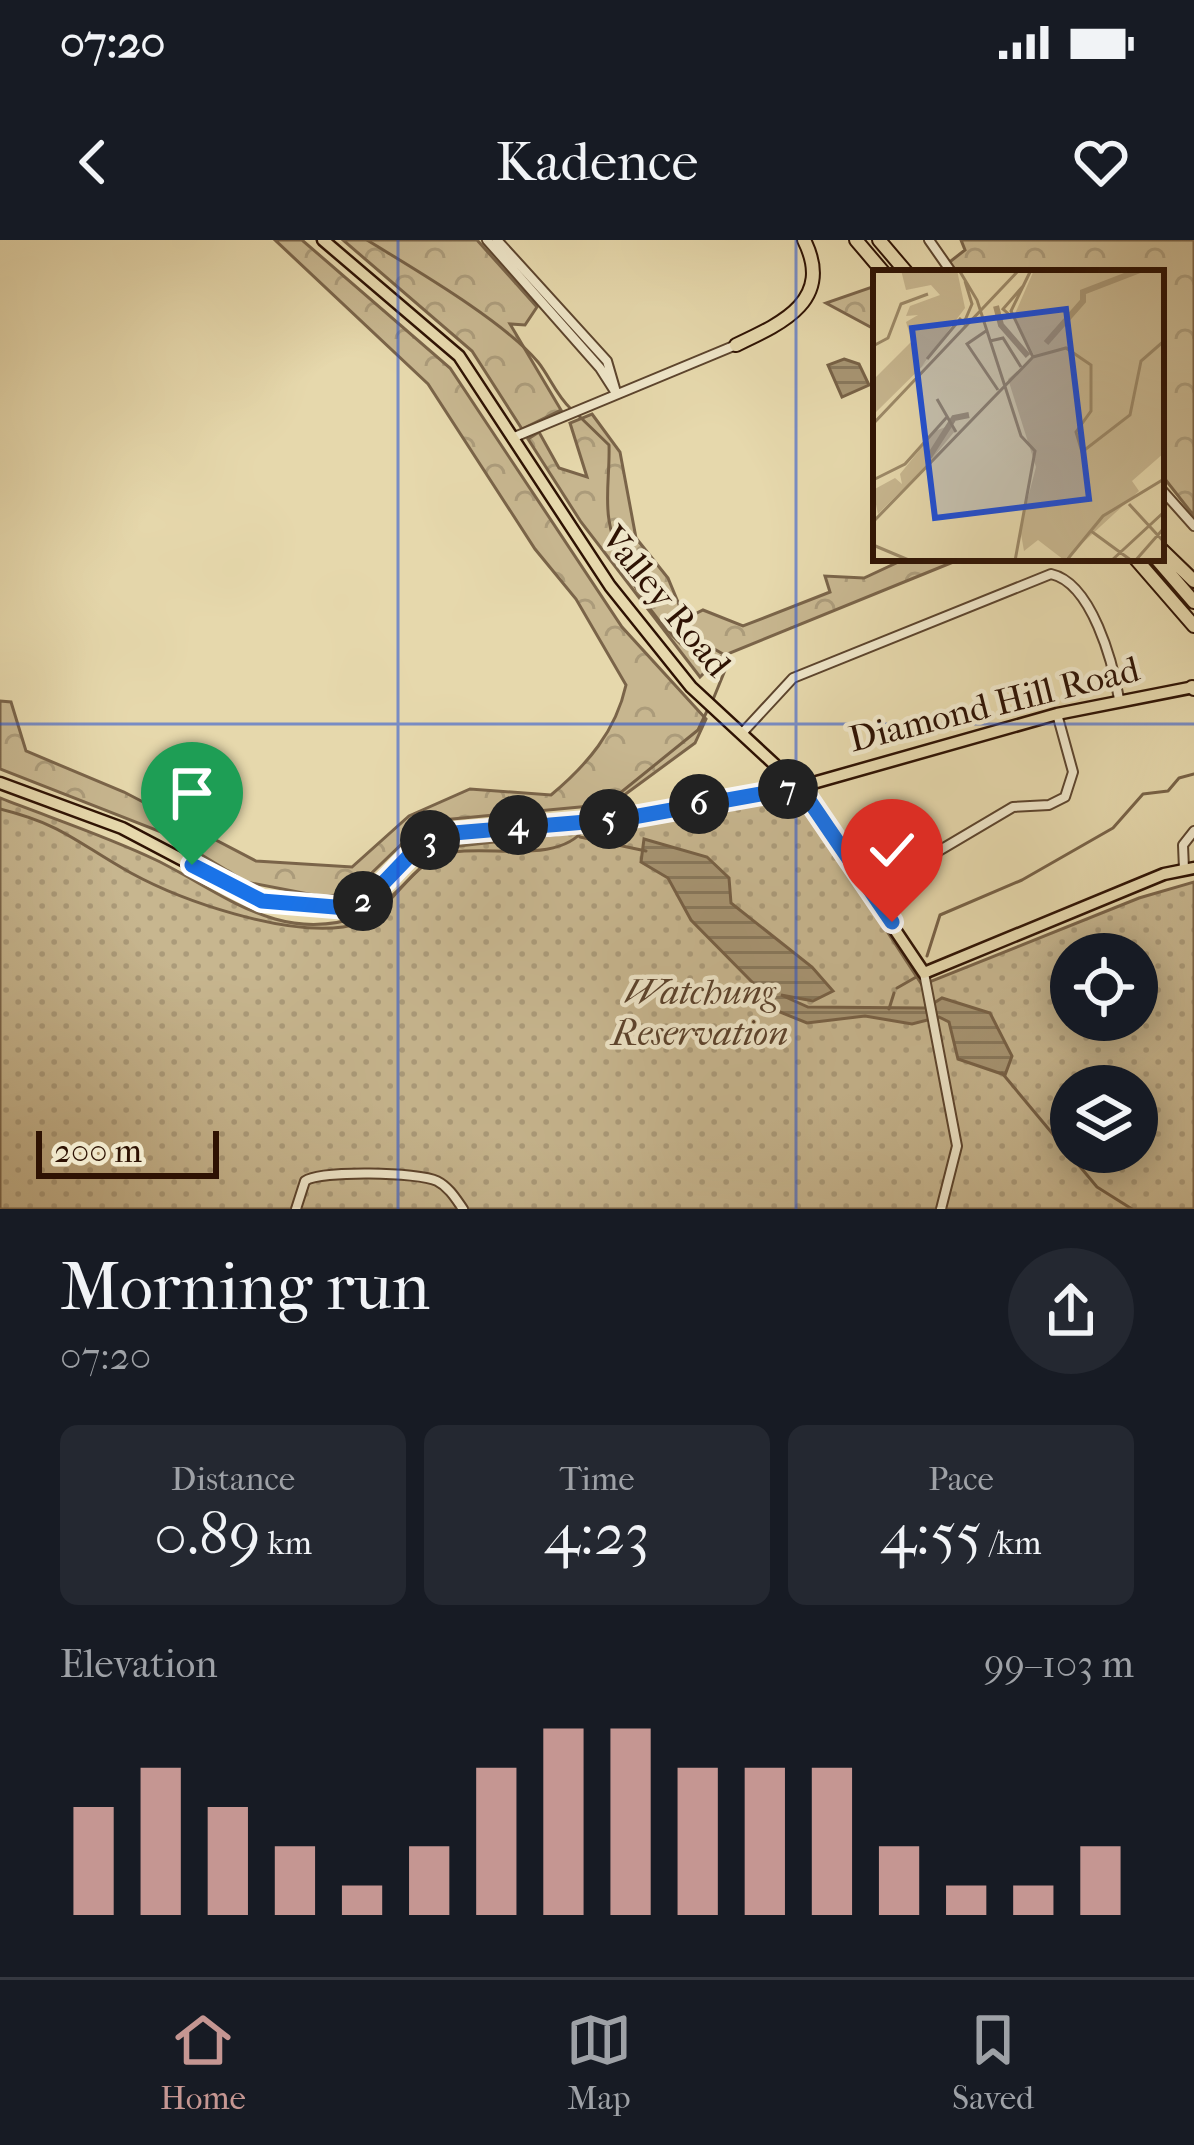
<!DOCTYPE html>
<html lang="en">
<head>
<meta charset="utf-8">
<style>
  :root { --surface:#171b24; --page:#242831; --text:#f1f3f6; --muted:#9ea1a6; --line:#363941; --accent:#c59692 }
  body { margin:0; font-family:"IM FELL French Canon",serif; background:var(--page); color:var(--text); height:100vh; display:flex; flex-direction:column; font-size:45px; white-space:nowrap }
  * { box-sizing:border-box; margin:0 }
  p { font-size:39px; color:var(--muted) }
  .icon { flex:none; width:66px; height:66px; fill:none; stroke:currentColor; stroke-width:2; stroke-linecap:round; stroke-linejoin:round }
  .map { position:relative; height:969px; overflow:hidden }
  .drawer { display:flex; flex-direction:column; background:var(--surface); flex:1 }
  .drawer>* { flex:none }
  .controls { position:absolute; left:1050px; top:693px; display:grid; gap:24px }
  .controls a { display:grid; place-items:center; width:108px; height:108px; border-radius:50%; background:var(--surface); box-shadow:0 6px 30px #0003; font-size:60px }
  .scale { position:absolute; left:36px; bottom:30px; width:183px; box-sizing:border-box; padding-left:12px; border:6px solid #2e1203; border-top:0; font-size:33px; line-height:42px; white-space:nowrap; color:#2e1203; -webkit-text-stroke:9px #efe6c9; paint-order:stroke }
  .pin { position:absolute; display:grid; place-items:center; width:102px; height:102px; color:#fff; margin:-123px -51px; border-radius:50% 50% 50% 0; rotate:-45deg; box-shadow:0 0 12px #0007 }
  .pin .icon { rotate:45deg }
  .km { position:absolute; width:60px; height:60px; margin:-30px; border-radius:50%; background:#222; color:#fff; font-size:33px; line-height:60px; text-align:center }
  .round { display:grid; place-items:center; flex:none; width:126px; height:126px; border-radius:63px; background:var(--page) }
  .headline { display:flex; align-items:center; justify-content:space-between; height:204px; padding:0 60px }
  h1 { font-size:66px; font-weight:600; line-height:90px }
  .figures { display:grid; grid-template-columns:repeat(3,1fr); gap:18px; height:204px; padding:12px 60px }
  .figures div { display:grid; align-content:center; border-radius:18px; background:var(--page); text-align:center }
  .figures b { font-size:60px; font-weight:600 }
  .figures small { font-size:33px; font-weight:400 }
  .figures p { font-size:33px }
  .chart { height:336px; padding:24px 60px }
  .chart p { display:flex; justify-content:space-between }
  .chart svg { width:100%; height:216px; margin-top:12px; stroke:var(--accent); stroke-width:6 }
  .status { display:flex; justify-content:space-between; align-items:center; height:84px; padding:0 60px; background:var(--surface); direction:ltr }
  .status svg { height:33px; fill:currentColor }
  header { display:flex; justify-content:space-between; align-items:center; height:156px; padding:0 60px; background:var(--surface); font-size:54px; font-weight:600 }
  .tabs { display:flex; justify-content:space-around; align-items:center; height:168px; border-top:3px solid var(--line); background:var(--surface); font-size:33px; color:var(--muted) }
  .tabs a { display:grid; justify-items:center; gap:6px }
  .tabs .on { color:var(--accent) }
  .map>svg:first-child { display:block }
</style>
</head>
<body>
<div class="status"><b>07:20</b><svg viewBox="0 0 49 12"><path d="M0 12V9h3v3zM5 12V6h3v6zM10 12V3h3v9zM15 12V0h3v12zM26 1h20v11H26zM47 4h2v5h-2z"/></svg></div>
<header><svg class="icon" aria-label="back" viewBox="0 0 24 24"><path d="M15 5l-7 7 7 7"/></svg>Kadence<svg class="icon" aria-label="heart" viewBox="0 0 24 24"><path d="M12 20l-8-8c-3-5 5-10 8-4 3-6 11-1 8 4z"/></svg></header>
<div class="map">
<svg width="1194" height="969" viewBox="0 0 1194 969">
  <defs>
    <pattern id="forest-crowns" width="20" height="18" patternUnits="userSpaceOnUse" patternTransform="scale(3)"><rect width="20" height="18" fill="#c7b68f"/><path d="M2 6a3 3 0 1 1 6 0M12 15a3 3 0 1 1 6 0" fill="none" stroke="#ab9b7a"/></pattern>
    <pattern id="park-dots" width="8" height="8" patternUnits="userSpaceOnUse" patternTransform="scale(3)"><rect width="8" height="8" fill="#c7b68f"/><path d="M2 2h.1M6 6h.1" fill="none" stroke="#ab9b7a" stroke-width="1.8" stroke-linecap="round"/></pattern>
    <pattern id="water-rules" width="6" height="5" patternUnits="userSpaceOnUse" patternTransform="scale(3)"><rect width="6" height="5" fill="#a79573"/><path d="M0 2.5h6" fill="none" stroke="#88785c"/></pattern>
  </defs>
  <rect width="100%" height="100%" fill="#e6d8ac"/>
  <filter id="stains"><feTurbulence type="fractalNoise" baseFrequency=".00167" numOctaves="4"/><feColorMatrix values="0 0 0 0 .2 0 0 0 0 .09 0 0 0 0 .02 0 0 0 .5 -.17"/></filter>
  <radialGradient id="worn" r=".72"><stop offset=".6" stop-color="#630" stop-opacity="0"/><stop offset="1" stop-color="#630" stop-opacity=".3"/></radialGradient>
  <path fill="url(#forest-crowns)" stroke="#7a6449" stroke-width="3" d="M275 0H302L450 128 622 387 706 479 695 503 612 564 442 580 410 596 352 652 324 657 246 642 169 595 0 529V461L11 462 26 511 124 552 256 621 352 627 409 576 470 549 551 555C587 525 616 491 626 445L576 359 535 309 428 144Z
    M343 0H477L537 67 525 85 510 84 561 170 522 189 472 111Z
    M961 0H1194V276L1161 234V33H958L947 24 965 10Z
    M875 46 876 90 826 63Z
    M592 174 620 212 636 298 668 338 685 379 703 370 743 386 830 352 825 336 864 338 907 318H963L720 417 700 437 581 282 528 199 539 192 559 228 587 237 570 183Z"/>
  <path fill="url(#park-dots)" stroke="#7a6449" stroke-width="3" fill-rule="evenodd" d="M791 557 802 561 922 745 1139 658 1194 642V969H0V558C51 578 106 596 156 620 222 652 281 707 363 675 397 661 416 623 450 607L642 585ZM1071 714H1137V780H1071ZM1071 846H1137V912H1071Z"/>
  <path fill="url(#water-rules)" stroke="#776146" stroke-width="3" d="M844 119 859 124 869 145 842 157 828 125Z
    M644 599 707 617 729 638 731 663 812 727 833 751 813 761 781 755 808 767 926 768 942 758 990 773 1012 816 1005 835 958 819 949 782 939 777 912 784 865 776 807 783 758 763 753 743 691 680 668 638 641 622Z"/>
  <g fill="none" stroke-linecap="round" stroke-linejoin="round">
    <path stroke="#776146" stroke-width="3" d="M367 0C414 29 504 81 538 122 550 137 556 155 571 169
      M578 175 609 205C610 230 605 257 609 280 616 326 652 378 685 408L709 406 730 418 712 462
      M0 569C64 585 77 603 131 633 184 662 283 695 343 687 394 681 405 619 454 612 493 606 560 624 585 588
      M588 579 698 490 707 471
      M580 597 646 611
      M927 716 940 675 1022 640 1113 588 1143 554 1168 551 1179 538 1194 534
      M897 748 918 736
      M889 769 894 753
      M1002 833 1097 947 1132 969"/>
    <g stroke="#5c442d" stroke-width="12">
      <path id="minor" d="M487 0 600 128 616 153
        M497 0 607 121 616 152
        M929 0 952 33
        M512 198 736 105
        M1161 249 1194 286
        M744 491 793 438 1051 334C1092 343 1113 423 1119 459
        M1184 629 1183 605 1194 591
        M871 651 1013 567 1049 565 1065 557 1073 532 1057 474
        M924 733 957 906 941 969
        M296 969 305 941C320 930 419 932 437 941 449 947 456 959 463 969"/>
    </g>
    <g stroke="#2e1203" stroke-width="15">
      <path id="major" d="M323 0 459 116 610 346 691 447 799 547 924 733 1164 634 1194 628
        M0 543 122 588 255 658 337 669 369 658 413 612 442 594 622 579 799 547 1057 474 1194 447"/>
    </g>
    <g stroke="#2e1203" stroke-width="16">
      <path id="highway" d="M856 0 884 33
        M879 0 907 33
        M736 105C783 83 834 60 804 0
        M1161 309 1194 341
        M1135 318 1194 386
        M1156 318 1194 362
        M1192 447 1194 449"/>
    </g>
    <use href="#minor" stroke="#efe6c9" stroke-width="8"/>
    <use href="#major" stroke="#e6d8ac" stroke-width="10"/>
    <use href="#highway" stroke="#e6d8ac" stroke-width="12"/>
  </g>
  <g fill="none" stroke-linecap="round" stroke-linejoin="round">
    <g stroke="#fff" stroke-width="24">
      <path id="route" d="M192 625 262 661 347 668 369 658 413 612 442 594 622 579 800 547 892 682"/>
    </g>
    <use href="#route" stroke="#1a73e8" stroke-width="15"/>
  </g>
  <path fill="none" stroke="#1d4ed8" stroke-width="3" stroke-opacity="0.55" d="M398 0V969M796 0V969M0 484H1194"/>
  <g text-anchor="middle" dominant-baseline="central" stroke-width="9" stroke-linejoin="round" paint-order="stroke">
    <g font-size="36" fill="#2e1203" stroke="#efe6c9">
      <text transform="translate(666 361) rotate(51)">Valley Road</text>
      <text transform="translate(994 464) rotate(-14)">Diamond Hill Road</text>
    </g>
    <g font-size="36" font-style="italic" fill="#5c432d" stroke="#efe6c9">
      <text x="700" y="752">Watchung<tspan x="700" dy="41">Reservation</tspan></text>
    </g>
  </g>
  <g transform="translate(873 30)">
    <rect width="291" height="291" fill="#e6d8ac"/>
    <path d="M28 0H84L92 38 49 96 73 73 0 145V110L39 71 33 52 45 45 33 46 37 36 67 25 58 15 33 20ZM78 155 82 161 54 195 5 244 0 220 22 208 29 214 27 204 62 161Z" fill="#c7b68f"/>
    <path d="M161 0H291V183L259 211 266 221 191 290 165 270 151 281 147 258 163 197 135 109 162 87 141 46Z" fill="#c7b68f"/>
    <path fill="none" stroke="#a79573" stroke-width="6" d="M123 36 128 55 155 86M173 73 210 31V22L267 0M56 187 81 148 96 145"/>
    <path fill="none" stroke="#9c8968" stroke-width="3" d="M86 0 104 30 148 166 162 181 142 291M139 47 130 39 151 15M90 55 99 34 92 11M113 61 94 74 125 120M117 71 130 68 148 97M0 76 15 68 28 34 55 24M160 87 193 78 218 95V141L203 162 209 182 257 145 268 91 291 71M54 89 88 48M64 129 83 162M0 154 146 0M0 210 32 194 74 147M256 234 291 272M0 252 160 87 138 41 158 0M218 261 259 291M0 275 38 291M193 291 230 246 291 209M238 291 291 242M262 291 291 258"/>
    <path fill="#1d4ed8" fill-opacity="0.15" stroke="#1d4ed8" stroke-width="6" d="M193 39 216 229 62 248 39 58Z"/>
    <rect width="291" height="291" fill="none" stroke="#2e1203" stroke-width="6"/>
  </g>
  <rect width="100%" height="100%" filter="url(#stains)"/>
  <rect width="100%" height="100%" fill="url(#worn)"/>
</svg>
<div class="controls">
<a><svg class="icon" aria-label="locate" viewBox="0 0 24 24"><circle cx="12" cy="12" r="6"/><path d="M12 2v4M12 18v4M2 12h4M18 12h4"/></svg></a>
<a><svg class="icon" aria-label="layers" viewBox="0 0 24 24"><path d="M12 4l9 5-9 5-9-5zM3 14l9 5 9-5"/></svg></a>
</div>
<div class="scale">200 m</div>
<div class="pin" style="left:192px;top:625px;background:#1e9e55"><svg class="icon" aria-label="arrive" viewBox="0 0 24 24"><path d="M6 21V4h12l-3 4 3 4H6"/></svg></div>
<div class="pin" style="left:892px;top:682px;background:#d93025"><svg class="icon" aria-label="check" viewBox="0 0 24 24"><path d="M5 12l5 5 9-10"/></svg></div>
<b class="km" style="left:363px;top:661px">2</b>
<b class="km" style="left:430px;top:600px">3</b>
<b class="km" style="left:518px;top:585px">4</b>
<b class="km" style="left:609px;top:579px">5</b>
<b class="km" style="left:699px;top:564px">6</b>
<b class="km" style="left:788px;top:549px">7</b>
</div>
<section class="drawer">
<div class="headline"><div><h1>Morning run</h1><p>07:20</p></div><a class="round"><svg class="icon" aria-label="share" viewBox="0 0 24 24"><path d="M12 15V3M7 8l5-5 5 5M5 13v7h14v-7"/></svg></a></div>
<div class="figures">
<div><p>Distance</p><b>0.89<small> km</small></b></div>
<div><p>Time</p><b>4:23</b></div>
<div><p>Pace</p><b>4:55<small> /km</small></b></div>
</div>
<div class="chart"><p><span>Elevation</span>99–103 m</p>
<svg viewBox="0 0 160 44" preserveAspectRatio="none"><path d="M5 44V22M15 44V14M25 44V22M35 44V30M45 44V38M55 44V30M65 44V14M75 44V6M85 44V6M95 44V14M105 44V14M115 44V14M125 44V30M135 44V38M145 44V38M155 44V30"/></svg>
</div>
</section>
<nav class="tabs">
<a class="on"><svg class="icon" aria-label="home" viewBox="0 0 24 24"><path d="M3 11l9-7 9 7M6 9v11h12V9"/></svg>Home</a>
<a><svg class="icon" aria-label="map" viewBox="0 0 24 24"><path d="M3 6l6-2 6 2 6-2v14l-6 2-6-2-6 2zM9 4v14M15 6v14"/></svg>Map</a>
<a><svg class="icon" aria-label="saved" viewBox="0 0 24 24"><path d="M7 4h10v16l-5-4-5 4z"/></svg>Saved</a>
</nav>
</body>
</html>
